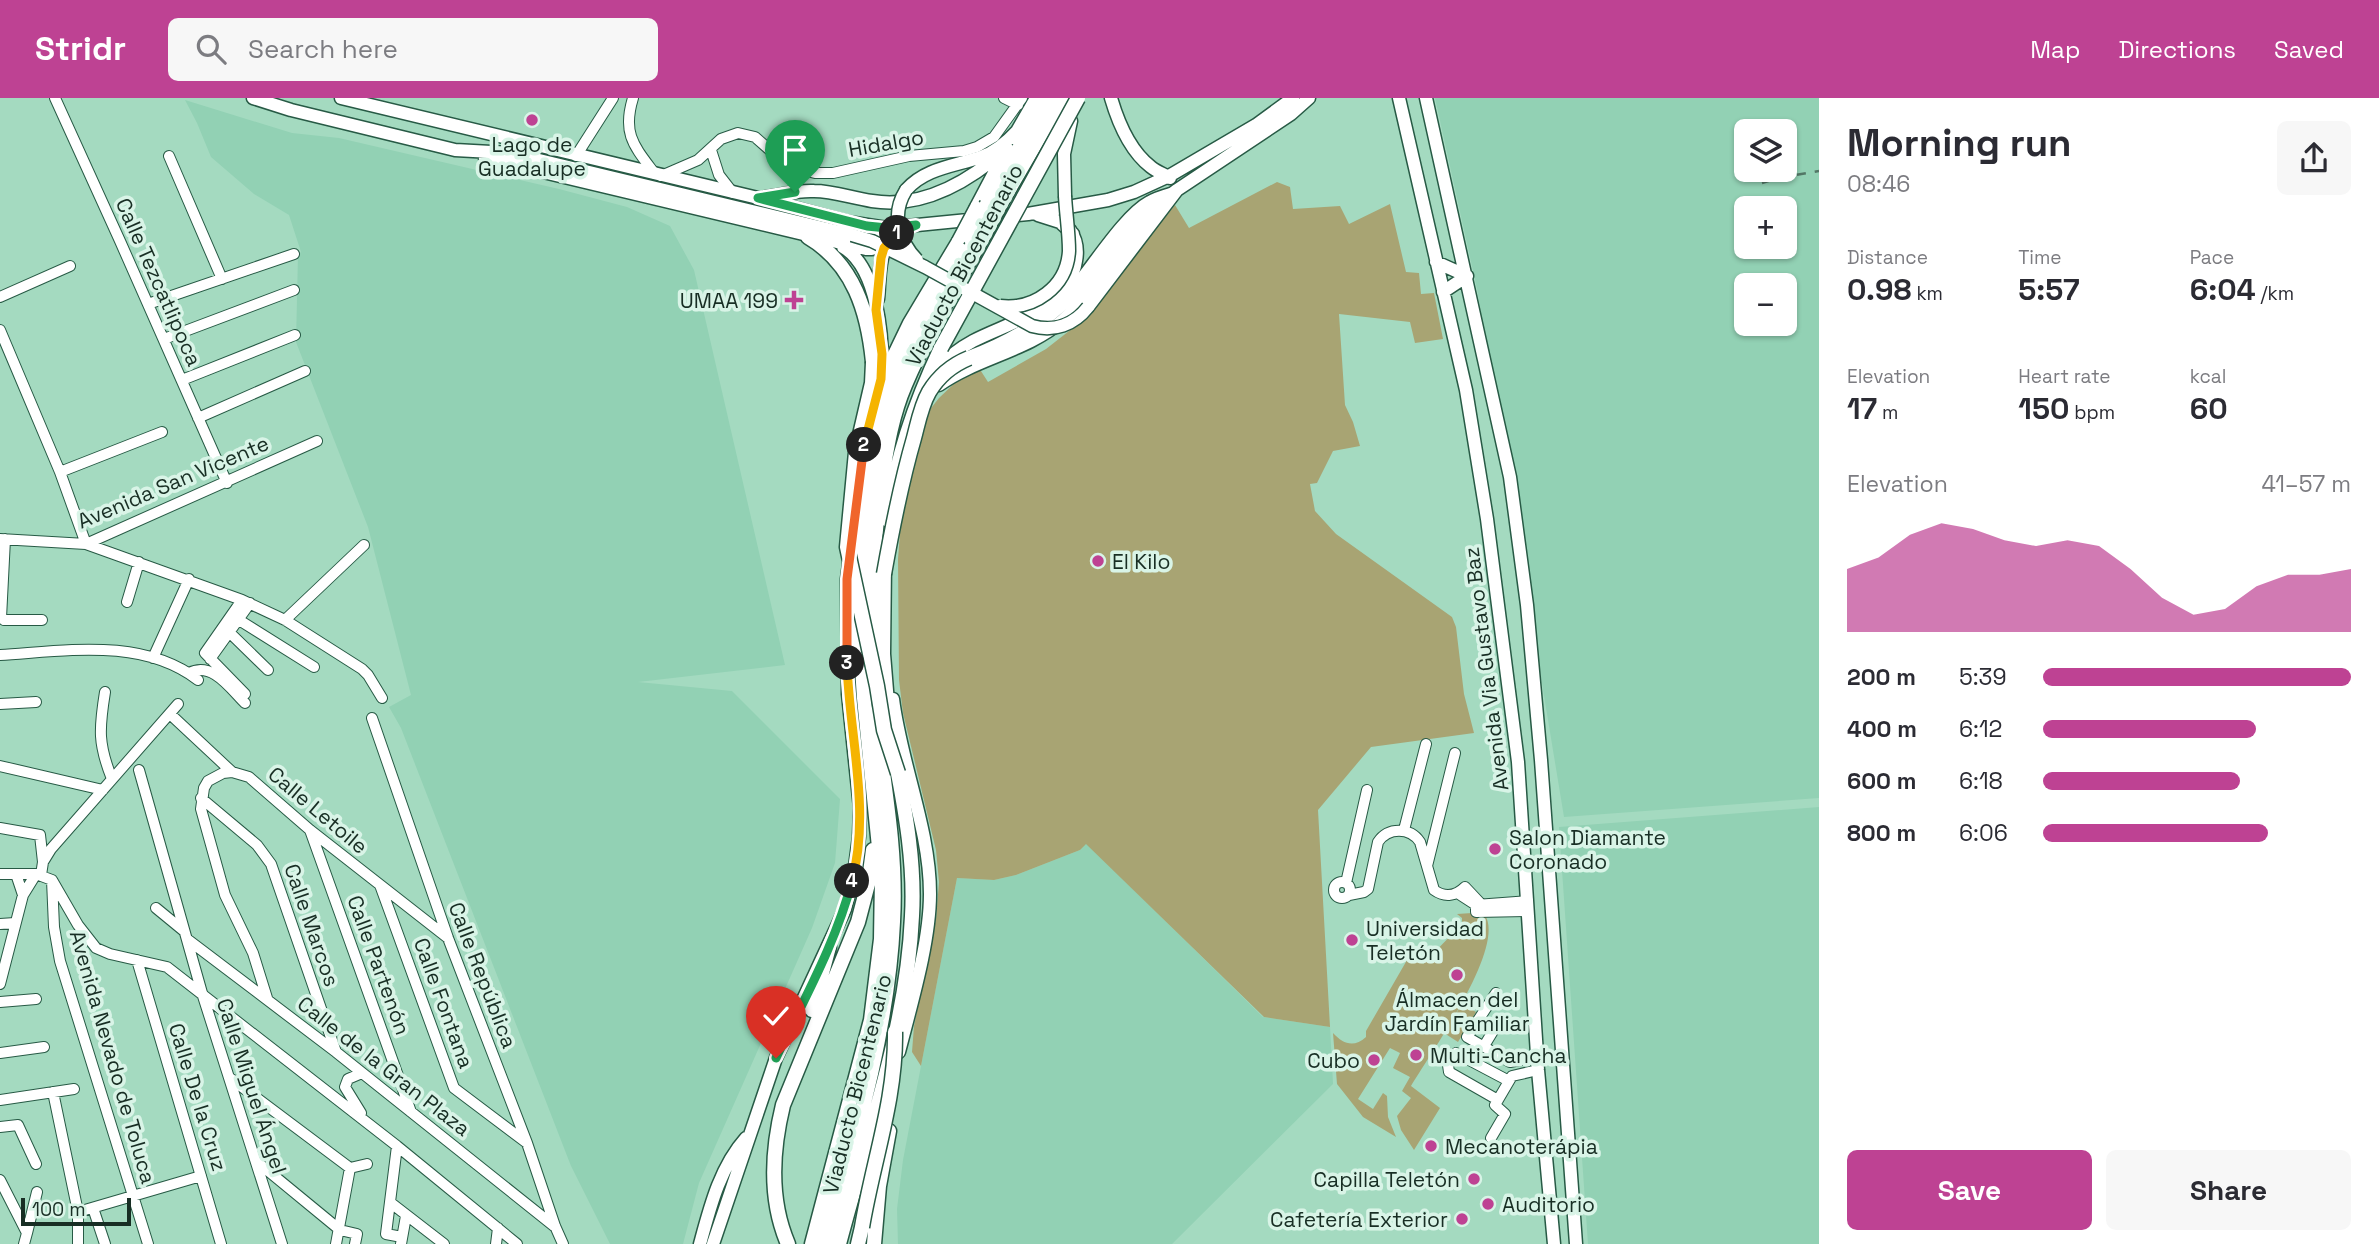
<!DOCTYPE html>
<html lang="en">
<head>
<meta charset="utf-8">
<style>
  :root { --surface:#fff; --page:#f7f7f7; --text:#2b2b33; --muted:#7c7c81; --accent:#be4293 }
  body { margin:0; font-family:"Space Grotesk",sans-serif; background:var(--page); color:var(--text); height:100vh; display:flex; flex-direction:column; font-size:26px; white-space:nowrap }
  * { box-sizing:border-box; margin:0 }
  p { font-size:23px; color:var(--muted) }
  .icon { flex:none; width:38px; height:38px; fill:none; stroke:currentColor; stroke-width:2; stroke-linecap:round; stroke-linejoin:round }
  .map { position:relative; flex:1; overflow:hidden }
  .drawer { display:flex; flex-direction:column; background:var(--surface); width:560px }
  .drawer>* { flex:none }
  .fabs { position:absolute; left:1734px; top:21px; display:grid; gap:14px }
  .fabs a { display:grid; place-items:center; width:63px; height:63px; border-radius:10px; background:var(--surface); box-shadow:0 2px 5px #0004; font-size:35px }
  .scale { position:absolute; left:21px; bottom:18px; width:110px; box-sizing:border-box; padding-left:7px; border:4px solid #182e24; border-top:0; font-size:19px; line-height:24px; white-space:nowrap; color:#182e24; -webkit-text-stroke:5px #d9f4e7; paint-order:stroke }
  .pin { position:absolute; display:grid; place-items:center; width:60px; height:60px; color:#fff; margin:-72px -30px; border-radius:50% 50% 50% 0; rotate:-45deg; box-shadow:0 0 7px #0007 }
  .pin .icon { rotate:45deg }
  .km { position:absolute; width:35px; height:35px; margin:-18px; border-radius:50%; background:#222; color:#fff; font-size:19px; line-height:35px; text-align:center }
  .round { display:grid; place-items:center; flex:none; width:74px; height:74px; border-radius:10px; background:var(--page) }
  .head { display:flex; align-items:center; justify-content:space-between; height:119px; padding:0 28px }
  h1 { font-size:38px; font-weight:700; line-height:52px }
  .stats { display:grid; grid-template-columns:repeat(3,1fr); gap:10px; height:119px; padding:7px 28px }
  .stats div { display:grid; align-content:center }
  .stats b { font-size:30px; font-weight:700 }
  .stats small { font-size:19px; font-weight:400 }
  .stats p { font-size:19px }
  .chart { height:196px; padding:14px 28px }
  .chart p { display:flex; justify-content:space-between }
  .chart svg { width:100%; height:126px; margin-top:7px; fill:var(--accent); opacity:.7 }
  .action { display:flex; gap:14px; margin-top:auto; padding:14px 28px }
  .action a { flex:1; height:80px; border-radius:10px; background:var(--accent); color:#fff; font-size:28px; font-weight:700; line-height:80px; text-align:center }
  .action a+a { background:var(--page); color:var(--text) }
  ul { padding:0 28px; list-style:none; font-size:23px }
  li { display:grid; grid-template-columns:112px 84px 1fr; align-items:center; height:52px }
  li i { height:18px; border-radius:9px; background:var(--accent) }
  header { display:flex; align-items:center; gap:42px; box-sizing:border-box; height:98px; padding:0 35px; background:var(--accent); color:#fff }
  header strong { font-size:33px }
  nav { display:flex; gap:38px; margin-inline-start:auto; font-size:24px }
  .search { width:490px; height:63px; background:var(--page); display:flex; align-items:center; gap:18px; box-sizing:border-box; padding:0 24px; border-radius:10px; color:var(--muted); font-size:26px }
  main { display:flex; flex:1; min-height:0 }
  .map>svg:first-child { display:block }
</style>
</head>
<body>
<header>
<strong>Stridr</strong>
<div class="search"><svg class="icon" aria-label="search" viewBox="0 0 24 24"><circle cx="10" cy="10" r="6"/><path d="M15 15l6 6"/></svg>Search here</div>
<nav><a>Map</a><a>Directions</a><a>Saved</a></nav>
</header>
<main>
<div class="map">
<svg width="1819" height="1146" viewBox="0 0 1819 1146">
  <rect width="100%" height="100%" fill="#a4dac0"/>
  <path fill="#92d1b4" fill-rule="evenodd" d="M1435 0H1819V700L1564 719 1477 191ZM1746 33H1785V72H1746ZM1746 110H1785V149H1746ZM1746 187H1785V226H1746Z
    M185 2 292 35 339 40 559 91 627 109 670 128 694 172 785 567 638 584 732 593 840 701 835 765 812 830 699 1085 683 1146H610L571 1068 401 630 389 609 411 597 368 429 296 244 298 157 301 154 289 117 254 96 211 59 197 25Z
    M1819 709V1146H1588L1559 729Z
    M1086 745 1263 919 1330 929 1333 986 1172 1146H898L897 1111 903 1062 957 780 994 782 1016 777 1080 752Z"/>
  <path fill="#a8a473" d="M1277 84 1290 89 1293 111 1340 108 1349 126 1390 106 1406 174 1419 175 1421 196 1434 195 1443 241 1415 245 1410 224 1339 216 1345 307 1353 324 1360 348 1333 353 1317 385 1310 386 1315 413 1336 436 1452 519 1456 529 1464 596 1474 635 1371 649 1318 712 1330 929 1264 919 1086 746 1080 752 1016 777 994 782 957 780 921 968 912 954 914 928 936 821 939 784 936 752 903 615 899 582 898 461 901 422 924 319 939 300 960 280 979 270 988 284 1046 251 1078 226 1175 107 1189 130Z
    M1472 815 1485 817C1506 850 1430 956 1411 988L1440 1010 1414 1052 1401 1032 1397 1018 1411 1000 1402 993 1410 979 1393 970 1400 955 1390 950 1358 1001 1373 1011 1383 995 1387 998 1388 1019 1396 1039 1363 1019 1337 986 1333 935C1343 946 1354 950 1366 939V933L1414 850 1423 866 1462 826V820L1457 816Z
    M1462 906 1476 914 1458 944 1444 935Z"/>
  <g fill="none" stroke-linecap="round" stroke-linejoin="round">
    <g stroke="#275a45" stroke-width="12">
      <path id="minor" d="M55 0 120 143 227 385
        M633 0C622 36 634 48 655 76
        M1004 0 1018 7
        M711 52 719 77 733 95
        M169 58 222 181
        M576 58 613 0
        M661 78 698 62 721 41 738 35 755 39 788 68 815 75H833L909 58 964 53 977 49 994 39 1022 0
        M0 199 70 168
        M148 206 294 156
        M0 232 60 374 86 446
        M164 241 294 192
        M182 282 295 237
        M198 320 305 273
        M60 374 162 334
        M0 441 86 446 317 343
        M5 441 1 520 4 522H42
        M86 446 242 502 285 522 362 571 368 577 382 600
        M242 502 205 555 245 596
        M127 504 139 464
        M239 522 314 569
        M285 522 364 447
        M229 534 268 572
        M0 557C65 553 142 539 198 582
        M153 560 189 481
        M210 561 250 505
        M189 575C212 563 230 590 245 605
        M105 594C99 631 98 646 112 681
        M0 606 36 604
        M170 616 232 674
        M372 620 448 840 527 1045 555 1128 563 1146
        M0 668 103 692
        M139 672 202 895 282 1146
        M201 700 257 747 271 766 336 954
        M0 730 40 737 43 764
        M310 732 411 1014
        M1404 732 1426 646
        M1427 768 1455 655
        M0 776H36L52 782 78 827 96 850 110 856 167 869 397 1048 517 1146
        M16 776 23 797
        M41 777 43 764 51 751 178 606
        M52 782 54 829 60 863 148 1146
        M1334 792a8 8 0 1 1 16 0a8 8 0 1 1-16 0Z
        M1346 785 1367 692
        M380 787 454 990 527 1045
        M1459 796 1476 807V814L1528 813
        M1349 797 1364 794 1368 791 1378 744C1388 729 1410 729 1420 744L1434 792C1445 800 1456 798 1465 789L1481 806 1482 814
        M1476 807 1528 803
        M156 810 184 833
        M0 826 15 825
        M187 841 336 954 554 1128
        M137 862 221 1146
        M0 886 23 797 36 776
        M1496 895 1467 939 1510 964 1537 959
        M267 900 253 855 225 797 201 711 204 690 208 683 223 675 232 674 249 679 310 732 448 840
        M0 904 36 901
        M1484 948 1498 925
        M0 955 44 949
        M230 980 350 1070
        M53 994 78 1114V1146
        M0 1002 74 991
        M1498 1002 1449 974 1448 967 1456 955 1509 983
        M361 1015 345 989 348 981 362 975
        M0 1029 18 1027 36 1066
        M1491 1040 1505 1016 1495 1007 1512 978 1538 972
        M397 1048 386 1136 402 1139
        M256 1063 340 1132 357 1136 355 1146
        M0 1082 27 1135 24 1146
        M391 1105 444 1146
        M93 1110 105 1146
        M78 1114 201 1078
        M27 1135 37 1094
        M336 1146 350 1070 367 1066
        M401 1146 406 1118
        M496 1146 498 1130"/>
    </g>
    <g stroke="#275a45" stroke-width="15">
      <path id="major" d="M253 0 291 12 455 52 510 55 852 137
        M341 0 758 100 848 124 887 130 1028 116 1108 102 1134 94 1169 78 1256 27 1293 0
        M1111 0C1118 24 1130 53 1151 69 1157 74 1164 76 1170 80
        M1399 0 1466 292 1487 421 1518 664 1538 972 1554 1146
        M1426 0 1510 379 1527 507 1541 662 1576 1146
        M1013 40 1036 0
        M485 60 866 151H872L880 144 879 135 872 129
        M906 92C925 70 955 68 981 59 995 54 1007 44 1017 33
        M1065 98 1064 56 1071 23
        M766 99C782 97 797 92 814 93 833 93 852 100 872 103 923 111 970 83 1007 50
        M976 109 1004 56
        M1038 117 1060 124 1073 136
        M843 149C878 170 883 239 882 277
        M1436 164 1467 178
        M1443 194 1467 178
        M878 201C881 173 876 143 907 130
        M1088 209 1177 92 1291 16 1309 0
        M934 273C946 261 958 251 973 243 1009 224 1069 211 1076 163 1078 152 1077 142 1070 132
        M939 287C977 260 1028 253 1063 222 1074 212 1082 200 1091 188 1118 154 1142 117 1177 92
        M870 320 882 281 909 225 958 143
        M860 379 866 338
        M893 601C901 666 930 731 930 796 930 844 911 907 899 954
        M700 1146C710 1109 720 1069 746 1040
        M713 1146 776 960 845 811 854 776 859 739 860 710 848 596 847 481 849 466"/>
    </g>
    <g stroke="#275a45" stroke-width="17">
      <path id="highway" d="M1001 105 1062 0
        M987 106 1048 0
        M808 139C854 166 868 214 873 264
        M969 260C1005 246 1043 227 1069 198 1091 174 1124 119 1150 105 1157 101 1164 99 1171 97
        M888 422C895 361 915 305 941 250
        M884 466 883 556 888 617
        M859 493C859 464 864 435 867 407 872 364 876 321 894 281 915 232 943 186 969 139
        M871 545C871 489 874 435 882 380 887 349 892 317 905 287 927 235 957 186 984 137
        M812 912 829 849
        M788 1146C769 1102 772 1052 783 1007L858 824 869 782 873 752
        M812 1146 871 922 881 841 882 779 864 600 859 523
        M825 1146C855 1041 888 934 893 824 897 755 884 686 875 617
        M839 1146C867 1039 907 930 912 818 915 767 906 716 896 665
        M858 1146 862 1129
        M874 1146 879 1088 889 1033"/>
    </g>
    <use href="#minor" stroke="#fff" stroke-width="10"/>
    <use href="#major" stroke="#fff" stroke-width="12"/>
    <use href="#highway" stroke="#fff" stroke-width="14"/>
    <path stroke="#537766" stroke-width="2.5" stroke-dasharray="9 9" stroke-linecap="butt" d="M1762 85 1778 80 1819 73"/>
    <g stroke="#275a45" stroke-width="15" stroke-linecap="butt">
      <path id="major-bridge" d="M906 92C891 116 898 142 917 162
        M852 137 872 143 925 169 1032 228C1054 234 1074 227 1088 209
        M958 143 976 109
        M1000 208C1034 212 1067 189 1069 153 1069 135 1066 116 1065 98"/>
    </g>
    <g stroke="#275a45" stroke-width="17" stroke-linecap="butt">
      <path id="highway-bridge" d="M984 137 1001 105
        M969 139 987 106
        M941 250 1078 0
        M873 264 872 285 856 354 847 449 877 588 884 632 898 675
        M884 476C892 431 901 385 914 340 918 325 921 308 929 294 938 279 952 267 969 260
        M862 1129C873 1063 896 1001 895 934"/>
    </g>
    <use href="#major-bridge" stroke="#fff" stroke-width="12"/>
    <use href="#highway-bridge" stroke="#fff" stroke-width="14"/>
  </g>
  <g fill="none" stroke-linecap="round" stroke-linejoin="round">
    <g stroke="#fff" stroke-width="14">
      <path id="split-1" d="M795 94 758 100 867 128 887 130 916 127 897 135"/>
    </g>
    <g stroke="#fff" stroke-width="14">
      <path id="split-2" d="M864 347 881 281 882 256 876 212 881 160 884 150 897 135"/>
    </g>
    <g stroke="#fff" stroke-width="14">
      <path id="split-3" d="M847 565V481L864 347"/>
    </g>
    <g stroke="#fff" stroke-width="14">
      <path id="split-4" d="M847 565C849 637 871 712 852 783"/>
    </g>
    <g stroke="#fff" stroke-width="14">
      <path id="split-5" d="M776 960C803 903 836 845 852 783"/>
    </g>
    <use href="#split-1" stroke="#22a559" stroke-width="9"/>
    <use href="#split-2" stroke="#f5b400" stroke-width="9"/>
    <use href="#split-3" stroke="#f0652b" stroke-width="9"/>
    <use href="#split-4" stroke="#f5b400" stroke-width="9"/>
    <use href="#split-5" stroke="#22a559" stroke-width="9"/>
  </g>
  <g fill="#be4293" stroke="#d9f4e7" stroke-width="2.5">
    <circle cx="532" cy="22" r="7"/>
    <path d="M790.5 191.5h7v7h7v7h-7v7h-7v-7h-7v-7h7z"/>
    <circle cx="1098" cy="463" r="7"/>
    <circle cx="1495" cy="751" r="7"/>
    <circle cx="1352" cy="842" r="7"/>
    <circle cx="1457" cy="877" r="7"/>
    <circle cx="1416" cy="957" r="7"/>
    <circle cx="1374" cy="962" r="7"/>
    <circle cx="1431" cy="1048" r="7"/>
    <circle cx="1474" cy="1081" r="7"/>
    <circle cx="1488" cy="1106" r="7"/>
    <circle cx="1462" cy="1121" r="7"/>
  </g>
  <g text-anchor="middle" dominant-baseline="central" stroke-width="7" stroke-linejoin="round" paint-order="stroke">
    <g font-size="21" fill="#182e24" stroke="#d9f4e7">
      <text transform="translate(886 45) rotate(-10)">Hidalgo</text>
      <text transform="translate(964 167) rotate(-62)">Viaducto Bicentenario</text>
      <text transform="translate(159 184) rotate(66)">Calle Tezcatlipoca</text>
      <text transform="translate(173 384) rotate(-23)">Avenida San Vicente</text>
      <text transform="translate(1486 571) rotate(-97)">Avenida Via Gustavo Baz</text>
      <text transform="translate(318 712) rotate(40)">Calle Letoile</text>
      <text transform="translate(312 827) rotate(71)">Calle Marcos</text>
      <text transform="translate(379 867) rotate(70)">Calle Partenón</text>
      <text transform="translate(483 877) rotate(69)">Calle República</text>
      <text transform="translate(444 905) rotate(70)">Calle Fontana</text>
      <text transform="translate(113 959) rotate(74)">Avenida Nevado de Toluca</text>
      <text transform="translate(384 968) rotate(38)">Calle de la Gran Plaza</text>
      <text transform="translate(857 986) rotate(-76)">Viaducto Bicentenario</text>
      <text transform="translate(252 988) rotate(72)">Calle Miguel Ángel</text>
      <text transform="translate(198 999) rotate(73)">Calle De la Cruz</text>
    </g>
    <g font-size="21" fill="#182e24" stroke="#d9f4e7" text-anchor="start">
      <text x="532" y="46" text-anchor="middle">Lago de<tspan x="532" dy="24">Guadalupe</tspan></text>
      <text x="778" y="202" text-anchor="end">UMAA 199</text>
      <text x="1112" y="463">El Kilo</text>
      <text x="1509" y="739">Salon Diamante<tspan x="1509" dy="24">Coronado</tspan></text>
      <text x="1366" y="830">Universidad<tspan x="1366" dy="24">Teletón</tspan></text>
      <text x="1457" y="901" text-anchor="middle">Álmacen del<tspan x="1457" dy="24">Jardín Familiar</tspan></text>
      <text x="1430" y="957">Multi-Cancha</text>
      <text x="1360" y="962" text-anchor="end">Cubo</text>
      <text x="1445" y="1048">Mecanoterápia</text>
      <text x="1460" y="1081" text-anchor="end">Capilla Teletón</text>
      <text x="1502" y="1106">Auditorio</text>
      <text x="1448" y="1121" text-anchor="end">Cafetería Exterior</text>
    </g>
  </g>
</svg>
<div class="fabs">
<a><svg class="icon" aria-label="layers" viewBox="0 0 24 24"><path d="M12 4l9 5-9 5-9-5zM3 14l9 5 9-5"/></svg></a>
<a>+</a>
<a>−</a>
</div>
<div class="scale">100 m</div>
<div class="pin" style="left:795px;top:94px;background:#1e9e55"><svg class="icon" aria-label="arrive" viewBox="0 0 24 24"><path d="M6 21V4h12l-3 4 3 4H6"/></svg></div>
<div class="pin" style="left:776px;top:960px;background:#d93025"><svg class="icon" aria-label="check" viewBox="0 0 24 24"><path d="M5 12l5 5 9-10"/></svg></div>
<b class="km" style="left:897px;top:135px">1</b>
<b class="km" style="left:864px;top:347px">2</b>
<b class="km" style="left:847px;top:565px">3</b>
<b class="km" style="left:852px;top:783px">4</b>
</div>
<section class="drawer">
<div class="head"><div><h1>Morning run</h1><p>08:46</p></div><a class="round"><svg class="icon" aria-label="share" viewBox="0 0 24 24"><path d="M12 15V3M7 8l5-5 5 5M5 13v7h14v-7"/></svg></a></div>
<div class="stats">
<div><p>Distance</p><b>0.98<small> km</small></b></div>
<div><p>Time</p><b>5:57</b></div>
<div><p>Pace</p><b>6:04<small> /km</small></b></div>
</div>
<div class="stats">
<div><p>Elevation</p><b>17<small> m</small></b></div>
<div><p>Heart rate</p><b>150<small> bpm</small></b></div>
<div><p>kcal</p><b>60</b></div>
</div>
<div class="chart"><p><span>Elevation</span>41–57 m</p>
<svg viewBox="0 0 160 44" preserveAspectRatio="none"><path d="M0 44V22L10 18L20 10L30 6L40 8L50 12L60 14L70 12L80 14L90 22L100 32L110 38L120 36L130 28L140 24L150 24L160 22V44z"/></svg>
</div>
<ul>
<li><b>200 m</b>5:39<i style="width:100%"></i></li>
<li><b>400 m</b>6:12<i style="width:69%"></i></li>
<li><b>600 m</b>6:18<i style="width:64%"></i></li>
<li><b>800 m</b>6:06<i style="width:73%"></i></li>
</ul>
<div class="action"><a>Save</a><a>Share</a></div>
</section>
</main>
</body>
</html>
